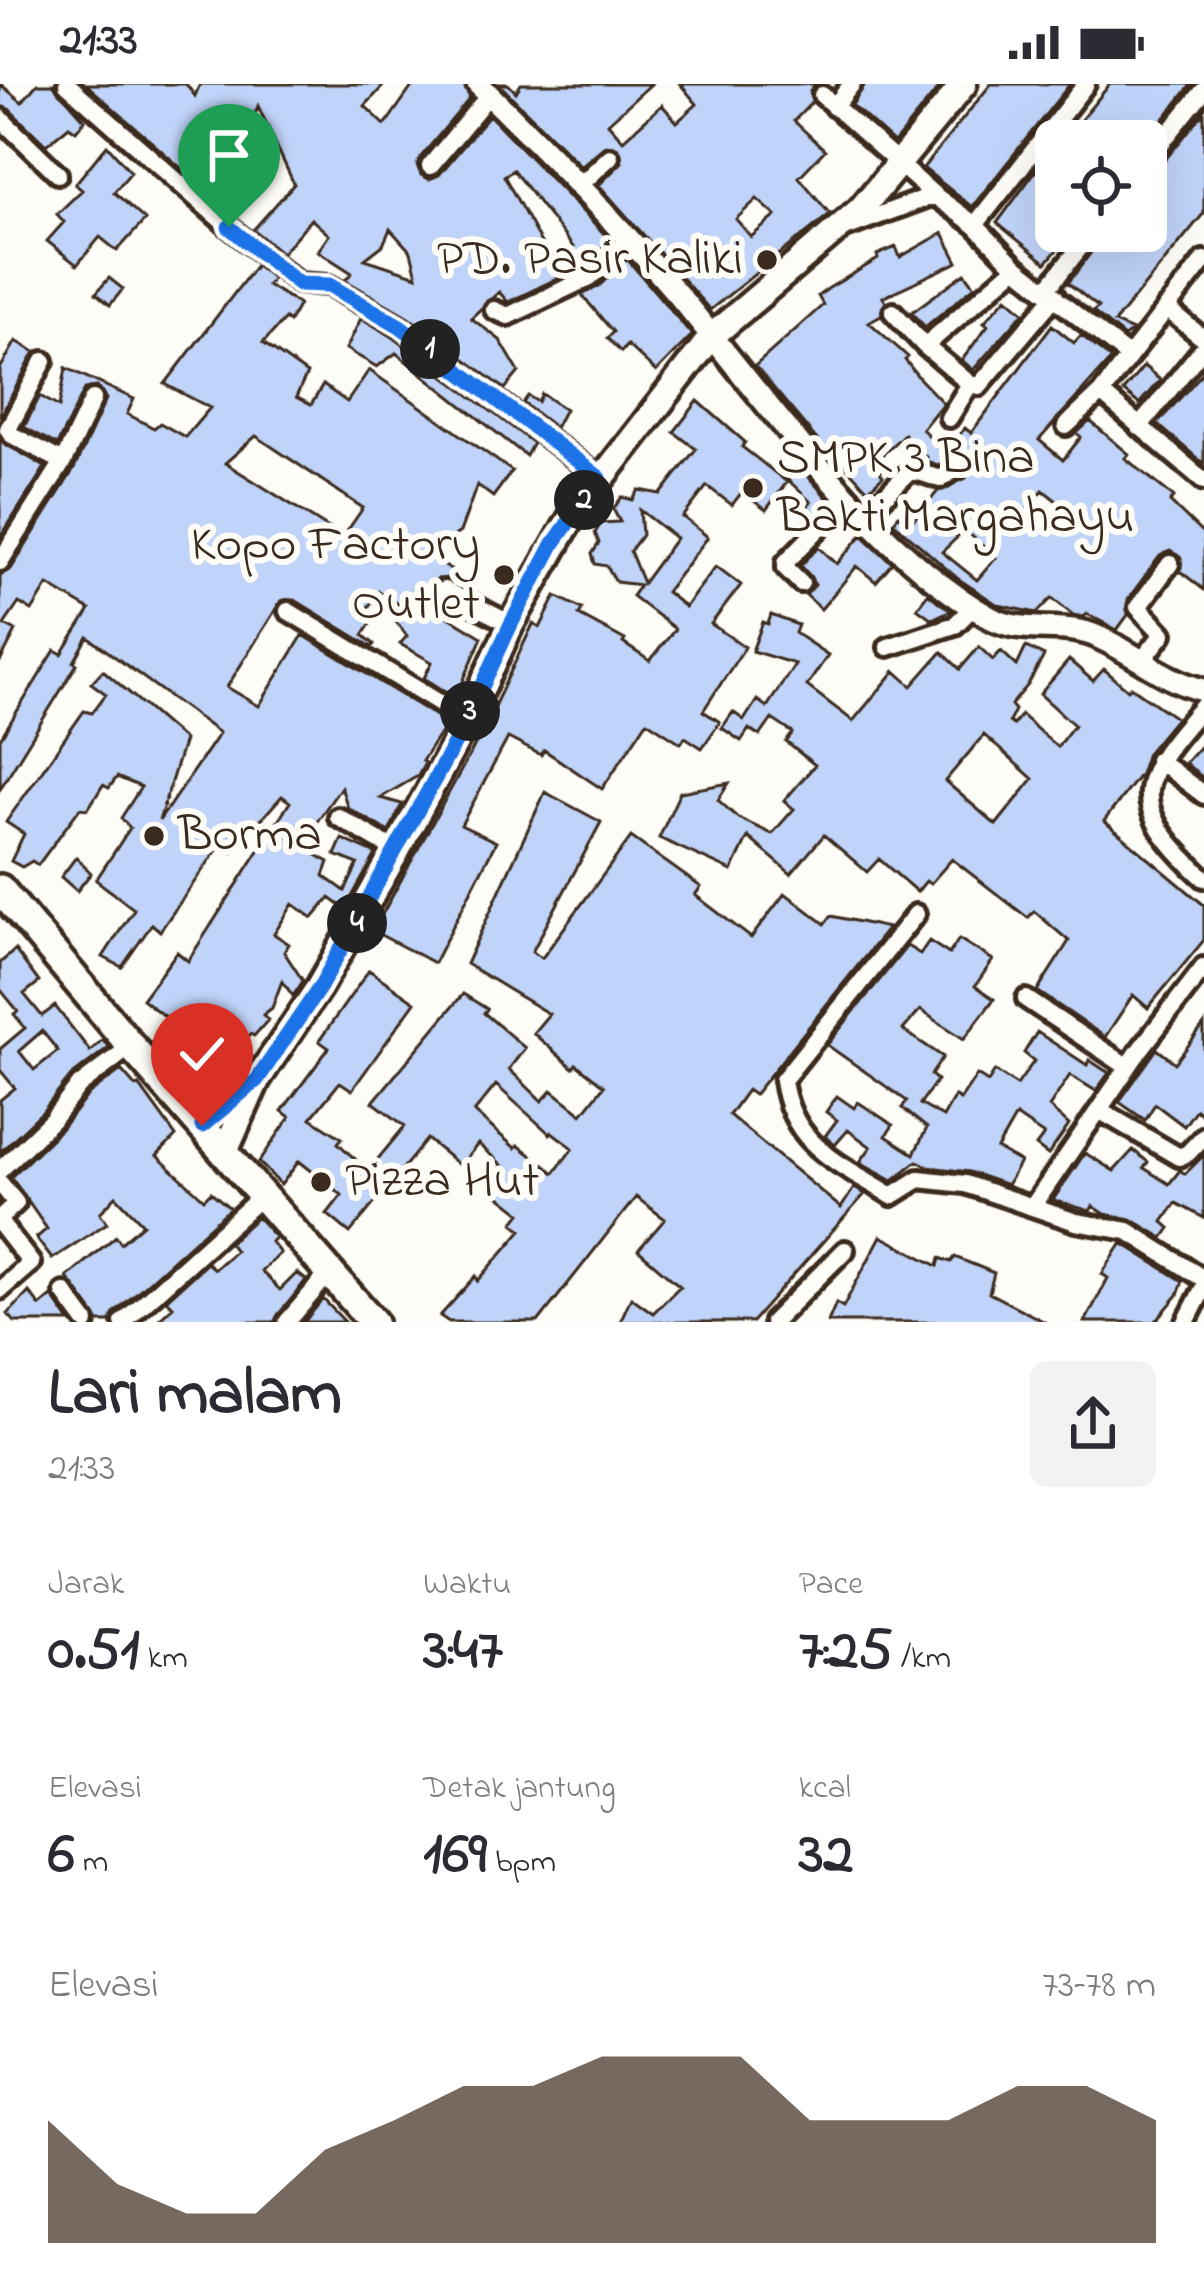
<!DOCTYPE html>
<html lang="id">
<head>
<meta charset="utf-8">
<style>
  :root { --surface:#fff; --page:#f2f2f3; --text:#2b2b33; --muted:#7c7c81; --accent:#3b2a1e }
  body { margin:0; font-family:"Indie Flower",sans-serif; background:var(--page); color:var(--text); height:100vh; display:flex; flex-direction:column; font-size:45px; white-space:nowrap }
  * { box-sizing:border-box; margin:0 }
  p { font-size:39px; color:var(--muted) }
  .icon { flex:none; width:66px; height:66px; fill:none; stroke:currentColor; stroke-width:2; stroke-linecap:round; stroke-linejoin:round }
  .map { position:relative; height:1238px; overflow:hidden }
  .details { display:flex; flex-direction:column; background:var(--surface); flex:1 }
  .details>* { flex:none }
  .buttons { position:absolute; left:1035px; top:36px; display:grid; gap:24px }
  .buttons a { display:grid; place-items:center; width:132px; height:132px; border-radius:18px; background:var(--surface); box-shadow:0 12px 48px #0002; font-size:60px }
  .pin { position:absolute; display:grid; place-items:center; width:102px; height:102px; color:#fff; margin:-123px -51px; border-radius:50% 50% 50% 0; rotate:-45deg; box-shadow:0 0 12px #0007 }
  .pin .icon { rotate:45deg }
  .km { position:absolute; width:60px; height:60px; margin:-30px; border-radius:50%; background:#222; color:#fff; font-size:33px; line-height:60px; text-align:center }
  .round { display:grid; place-items:center; flex:none; width:126px; height:126px; border-radius:18px; background:var(--page) }
  .overview { display:flex; align-items:center; justify-content:space-between; height:204px; padding:0 48px }
  h1 { font-size:66px; font-weight:700; line-height:90px }
  .metrics { display:grid; grid-template-columns:repeat(3,1fr); gap:18px; height:204px; padding:12px 48px }
  .metrics div { display:grid; align-content:center }
  .metrics b { font-size:60px; font-weight:700 }
  .metrics small { font-size:33px; font-weight:400 }
  .metrics p { font-size:33px }
  .chart { height:336px; padding:24px 48px }
  .chart p { display:flex; justify-content:space-between }
  .chart svg { width:100%; height:216px; margin-top:12px; fill:var(--accent); opacity:.7 }
  .status { display:flex; justify-content:space-between; align-items:center; height:84px; padding:0 60px; background:var(--surface); direction:ltr }
  .status svg { height:33px; fill:currentColor }
  .map>svg:first-child { display:block }
</style>
</head>
<body>
<div class="status"><b>21:33</b><svg viewBox="0 0 49 12"><path d="M0 12V9h3v3zM5 12V6h3v6zM10 12V3h3v9zM15 12V0h3v12zM26 1h20v11H26zM47 4h2v5h-2z"/></svg></div>
<div class="map">
<svg width="1204" height="1238" viewBox="0 0 1204 1238">
  <rect width="100%" height="100%" fill="#fdfcf7"/>
  <filter id="ink" filterUnits="userSpaceOnUse"><feTurbulence type="fractalNoise" baseFrequency=".00833" numOctaves="2"/><feDisplacementMap in="SourceGraphic" scale="24" xChannelSelector="R" yChannelSelector="G"/><feConvolveMatrix kernelMatrix="1 2 1 2 8 2 1 2 1" color-interpolation-filters="sRGB"/></filter>
  <g filter="url(#ink)">
    <path fill="#c0d4f9" stroke="#3b2a1e" stroke-width="3" fill-rule="evenodd" d="M0 0 22 18 37 0H53L85 36 76 47 69 42 46 61 9 25 0 22Z
      M86 0H186L195 12 200 0H385L365 22 385 41 414 0H463L470 14 420 74 417 81 421 91 429 95 439 91 489 31 610 156 583 182 508 218 499 208 471 234 500 256 519 288 505 305 407 232 345 196 352 189 318 167 329 151 311 135 282 169 253 146 294 100 258 22 244 59 251 65 225 79 243 95 242 102 222 120ZM513 86 573 163 551 177 504 92ZM390 145 411 168 417 192 365 175 383 161Z
      M499 0H508L516 8 521 0H651L608 39 623 56 662 21 677 38 697 20 680 0H816L810 7 812 18 794 37 825 66 799 93 830 130 710 226 599 101 622 78 618 64 606 61 581 82ZM757 115 776 132 751 153 736 135Z
      M865 0H942L894 59 852 21Z
      M991 0H1070L972 123 923 84Z
      M1110 0H1192L1146 57H1057L1072 38 1076 42Z
      M1204 28V129L1114 239 1133 247 1124 253 1093 228 1098 223 1068 199 1107 147H1146V99Z
      M1056 59V147H1073L1046 179 997 139Z
      M107 61 131 88 114 108 145 136 117 167 100 153 77 181 47 157 64 138 57 130 82 106 75 100Z
      M943 149 958 178 883 213 886 218 881 231 869 238 908 273 905 276 920 295 943 319 922 345 945 368 965 344 971 349 1052 241 1074 259 1081 251 1111 275 1039 356 1063 376 1081 353 1077 349 1090 337 1129 370 1125 374 1174 413 1170 418 1204 451V506L1180 487 1181 474 1170 467 1160 472 1128 515V531L1117 546 1087 530 1084 533 1073 531 1052 514 1037 529 998 521 957 494 893 438 899 431 910 440 938 407 966 394 972 384 969 375 957 370 938 381 923 376 926 373 904 350 879 374 886 382 880 388 883 392 868 406 836 372 833 375 755 282 823 221 818 212 829 204 878 175 877 171 896 163 900 173ZM1043 406 1063 422 1043 446 1023 430ZM965 446 996 474 977 496 942 468Z
      M627 175 692 251 656 288 627 261 621 268 607 254 613 248 582 211 599 202Z
      M256 181 273 194 267 201 299 220 289 238 285 235 263 259 307 290 296 313 311 321 323 301 347 318 369 286 512 387 493 413 477 401 460 448 428 471 472 500 469 505 449 494 438 495 432 501 434 514 429 521 482 553 456 614 424 594 432 578 400 560 407 552 393 534 400 522 379 507 363 531 372 537 363 551 374 560 372 563 295 516 281 517 227 603 259 622 303 551 447 639 422 677 425 679 418 692 380 714 402 720 389 748 348 724 341 703 300 762 329 778 324 792 345 807 358 780 335 771 342 755 376 770 345 825 330 814 313 834 293 820 274 850 289 860 284 868 303 897 293 912 282 897 272 924 263 931 268 936 254 952 250 950 222 992 225 994 217 1008 204 1018 187 999 199 979 178 967 174 973 159 962 174 940 142 915 177 868 188 877 290 718 282 712 232 768 221 760 160 847 152 840 122 883 103 873 134 825 96 796 130 744 121 734 141 703 117 693 109 704 103 701 88 725 80 724 38 781 32 777 22 783 11 777 24 750 6 738 84 627 92 629 106 610 91 599 103 586 184 656 159 737 219 649 88 553 74 578 77 580 0 705V655L55 566 62 570 90 526 48 501 32 527 19 519 4 541 16 547 0 578V491L11 485 74 385 106 315 97 303 85 305 57 361 24 343 40 312 59 323 66 284 134 315 127 330 154 344 160 339 185 353 210 324 165 300ZM256 352 363 424 343 453 225 379Z
      M965 189 975 202 925 243 912 228Z
      M109 194 123 205 110 221 96 209Z
      M1007 213 1024 228 973 286 962 276 988 241 984 238Z
      M361 234 393 253 533 359 526 372 396 269 377 283 346 265Z
      M16 257 35 268 0 333V285Z
      M1144 282 1160 296 1139 320 1123 307Z
      M1204 287V380L1157 340Z
      M542 310 565 325 555 344 523 319 528 312 538 318Z
      M698 317 745 358 742 363 787 398 766 426 742 408 732 421 707 402 683 433 708 453 666 508 685 523 716 482 741 501 711 540 745 563 703 627 720 638 702 664 685 653 681 659 647 637 602 705 544 666 541 671 508 654 461 741 496 758 434 879 373 847 481 650 533 540 540 544 556 512 582 525 579 531 625 556 623 559 650 577 675 545 632 512 640 501 616 498 607 482 595 480 592 470 599 459 595 449 601 439 620 438 613 425 622 413 633 416 639 406 661 410 696 365 674 348ZM640 426 676 454 643 499 630 467 642 451Z
      M0 356 45 383 0 454Z
      M798 381 829 416 809 437 801 430 811 418 786 394Z
      M862 451 892 479 876 498 857 482 821 525 806 511 815 501 801 481 819 463 837 480Z
      M928 509 940 519 951 526 932 535 917 524Z
      M771 531 798 541 795 549 828 571 807 602 853 637 895 587 912 602 942 568 960 585 979 563 993 576 1001 567 1017 582 1026 563 1044 572 1028 601 1011 621 1015 626 1009 638 1013 641 1021 631 1057 663 1074 641 1040 610 1069 576 1093 597 1104 585 1128 606 1131 603 1176 634 1147 669 1140 690 1104 737 1204 821V856L1148 924 1133 911 1105 953 1037 907 1069 857 1034 827 1028 834 952 775 930 800 926 797 917 808 879 775 867 788 824 751 791 790 748 753 732 787 659 754 680 708 729 699 718 716 738 734 772 750 794 725 784 717 815 681 786 658 793 649 772 635 760 652 749 645 741 657 722 644 733 628 744 636 757 616 767 623 795 580 752 567 763 538 768 540ZM984 651 1033 695 996 741 945 697Z
      M1204 658V695L1185 679Z
      M545 708 601 738 532 868 542 874 631 753 701 803 695 811 751 854 785 809 825 840 831 832 888 844 754 1011 747 1006 729 1031 841 1124 854 1104 865 1110 752 1238H620L631 1213 653 1229 680 1202 638 1166 665 1135 636 1113 538 1238H449L440 1232 476 1192 478 1197 522 1146 513 1139 521 1129 489 1104 502 1088 499 1085 502 1081 478 1060 460 1082 427 1055 350 1149 327 1130 342 1111 299 1077 281 1101 259 1078 290 1033 282 1027 329 964 319 957 369 886 415 918 352 1006 340 998 311 1034 342 1054 338 1059 368 1087 405 1042 373 1018 463 910 487 925 484 929 525 964 509 985 542 1017 552 1006 582 1030 604 1002 576 980 573 984 533 949 549 930 466 880ZM496 1001 550 1050 552 1048 573 1064 554 1089 518 1061 515 1064 474 1028Z
      M76 773 91 789 77 807 61 793Z
      M959 855 993 876 975 902 994 915 964 955 920 926 903 946 943 973 931 991 937 996 920 1020 943 1033 955 1012 960 1016 977 991 988 998 995 987 1017 1001 1034 977 1024 969 1037 948 1087 981 1089 976 1109 989 1096 1007 1070 991 1049 1023 1069 1041 1048 1071 1036 1062 1044 1051 1016 1032 997 1065 1020 1078 1007 1101 969 1088 929 1083 917 1077 893 1096 860 1078 871 1063 848 1046 835 1061 825 1052 837 1036 826 1028 837 1012 854 1024 858 1018 893 1041 886 1052 914 1070 927 1044 902 1024 907 1017 827 961 907 862 920 870 929 857 949 870Z
      M15 866 39 898 24 910 42 932 55 922 90 967 102 956 109 963 71 992 43 1027 0 1068V1016L15 1004 0 986V965L25 944 14 930 18 927 0 905V879ZM42 947 58 967 34 986 19 967Z
      M1204 941V1032L1196 1025 1184 1042 1155 1020 1145 1036 1119 1018 1157 965 1175 979Z
      M121 986 136 1003 139 1001 176 1052 157 1072 204 1115 211 1108 230 1124 114 1229 111 1238H99L67 1193 116 1152 121 1159 143 1140 116 1112 100 1129 107 1139 52 1175 36 1154 47 1145 11 1093 61 1045 88 1011Z
      M1133 1066 1148 1078 1144 1084 1169 1100 1180 1086 1185 1090 1204 1071V1134L1176 1119 1163 1138 1170 1144 1163 1154 1131 1135 1105 1130 1093 1122 1090 1127 1053 1116 1085 1069 1114 1087Z
      M257 1133 275 1153 271 1158 280 1169 261 1187 280 1206 297 1189 306 1196 274 1238H156L173 1222 166 1216 207 1179 214 1185 235 1167 229 1159Z
      M881 1152 938 1182 940 1174 951 1178 955 1173 994 1189 989 1209 1045 1238H828L836 1219 843 1223Z
      M1122 1159 1183 1197 1178 1211 1155 1238H1085L1108 1194 1102 1190Z
      M29 1208 40 1222 52 1212 70 1238H15L8 1230Z
      M323 1215 345 1238H304Z"/>
    <g fill="none" stroke-linecap="round" stroke-linejoin="round">
      <g stroke="#3b2a1e" stroke-width="26">
        <path id="minor" d="M67 0 229 143 299 199 329 201 400 242 600 394
          M822 11 934 111 975 141 1016 183 1129 273
          M834 23 852 0
          M0 34 58 90
          M1146 78 1204 6
          M430 82 489 11
          M579 102 610 73
          M975 141 1086 0
          M845 144 934 111
          M1047 205 1093 147
          M1166 224 1204 255
          M494 226 508 232 590 193 628 156
          M893 228 925 262 970 300
          M925 262 1016 183
          M44 277 8 345 12 351 63 378
          M1101 309 1204 397
          M949 334 970 300 979 302 1055 212
          M1066 342 1101 309 1204 176
          M1139 343 1204 263
          M866 430 908 389 916 387 940 395 959 383
          M0 478 63 378 93 315
          M801 499 786 484V478L850 413
          M444 506 511 540
          M288 527 466 635
          M888 563 955 541 973 523
          M1141 578 1163 550 1138 523 1170 480
          M1204 621C1137 696 1124 720 1204 794
          M1158 676 1204 711
          M338 733 397 767
          M916 830 783 996C792 1063 840 1079 892 1112L919 1095 965 1100 1076 1138 1128 1147 1204 1195
          M1026 915 1128 983
          M1099 1026 1179 1073 1188 1069 1204 1052
          M0 1086 52 1036 79 1002 131 962
          M0 1099 16 1119 0 1134
          M1033 1122 1139 967 1204 883
          M0 1139 31 1179 0 1206
          M64 1208 86 1238
          M123 1238 262 1112
          M287 1238 329 1189
          M773 1238 845 1166
          M1186 1238 1204 1203"/>
      </g>
      <g stroke="#3b2a1e" stroke-width="30">
        <path id="tertiary" d="M478 0C548 68 617 139 680 213 765 315 875 471 991 534 1025 552 1064 537 1098 553 1135 569 1164 597 1204 606"/>
      </g>
      <g stroke="#3b2a1e" stroke-width="33">
        <path id="secondary" d="M202 1042 250 1002
          M225 1068 257 996 319 903 397 767 463 644 511 540 571 434 712 252 861 125 964 0"/>
      </g>
      <g stroke="#3b2a1e" stroke-width="36">
        <path id="primary" d="M0 805 131 962 373 1238"/>
      </g>
      <use href="#minor" stroke="#fdfcf7" stroke-width="16"/>
      <use href="#tertiary" stroke="#fdfcf7" stroke-width="21"/>
      <use href="#secondary" stroke="#fdfcf7" stroke-width="24"/>
      <use href="#primary" stroke="#fdfcf7" stroke-width="27"/>
    </g>
  </g>
  <g fill="none" stroke-linecap="round" stroke-linejoin="round" filter="url(#ink)">
    <g stroke="#fff" stroke-width="24">
      <path id="route" d="M202 1042 257 996 320 903 463 644 511 540 554 459 600 394 400 242 329 201 299 200 229 143"/>
    </g>
    <use href="#route" stroke="#1a73e8" stroke-width="15"/>
  </g>
  <g fill="#3b2a1e" stroke="#fdfcf7" stroke-width="4.5">
    <circle cx="767" cy="176" r="12"/>
    <circle cx="753" cy="404" r="12"/>
    <circle cx="504" cy="491" r="12"/>
    <circle cx="154" cy="752" r="12"/>
    <circle cx="321" cy="1098" r="12"/>
  </g>
  <g text-anchor="middle" dominant-baseline="central" stroke-width="12" stroke-linejoin="round" paint-order="stroke">
    <g font-size="51" fill="#3b2a1e" stroke="#fdfcf7" text-anchor="start">
      <text x="743" y="176" text-anchor="end">PD. Pasir Kaliki</text>
      <text x="777" y="375">SMPK 3 Bina<tspan x="777" dy="59">Bakti Margahayu</tspan></text>
      <text x="480" y="462" text-anchor="end">Kopo Factory<tspan x="480" dy="59">Outlet</tspan></text>
      <text x="178" y="752">Borma</text>
      <text x="345" y="1098">Pizza Hut</text>
    </g>
  </g>
</svg>
<div class="buttons">
<a><svg class="icon" aria-label="locate" viewBox="0 0 24 24"><circle cx="12" cy="12" r="6"/><path d="M12 2v4M12 18v4M2 12h4M18 12h4"/></svg></a>
</div>
<div class="pin" style="left:229px;top:143px;background:#1e9e55"><svg class="icon" aria-label="arrive" viewBox="0 0 24 24"><path d="M6 21V4h12l-3 4 3 4H6"/></svg></div>
<div class="pin" style="left:202px;top:1042px;background:#d93025"><svg class="icon" aria-label="check" viewBox="0 0 24 24"><path d="M5 12l5 5 9-10"/></svg></div>
<b class="km" style="left:430px;top:265px">1</b>
<b class="km" style="left:584px;top:416px">2</b>
<b class="km" style="left:470px;top:627px">3</b>
<b class="km" style="left:357px;top:839px">4</b>
</div>
<section class="details">
<div class="overview"><div><h1>Lari malam</h1><p>21:33</p></div><a class="round"><svg class="icon" aria-label="share" viewBox="0 0 24 24"><path d="M12 15V3M7 8l5-5 5 5M5 13v7h14v-7"/></svg></a></div>
<div class="metrics">
<div><p>Jarak</p><b>0.51<small> km</small></b></div>
<div><p>Waktu</p><b>3:47</b></div>
<div><p>Pace</p><b>7:25<small> /km</small></b></div>
</div>
<div class="metrics">
<div><p>Elevasi</p><b>6<small> m</small></b></div>
<div><p>Detak jantung</p><b>169<small> bpm</small></b></div>
<div><p>kcal</p><b>32</b></div>
</div>
<div class="chart"><p><span>Elevasi</span>73–78 m</p>
<svg viewBox="0 0 160 44" preserveAspectRatio="none"><path d="M0 44V19L10 32L20 38L30 38L40 25L50 19L60 12L70 12L80 6L90 6L100 6L110 19L120 19L130 19L140 12L150 12L160 19V44z"/></svg>
</div>
</section>
</body>
</html>
